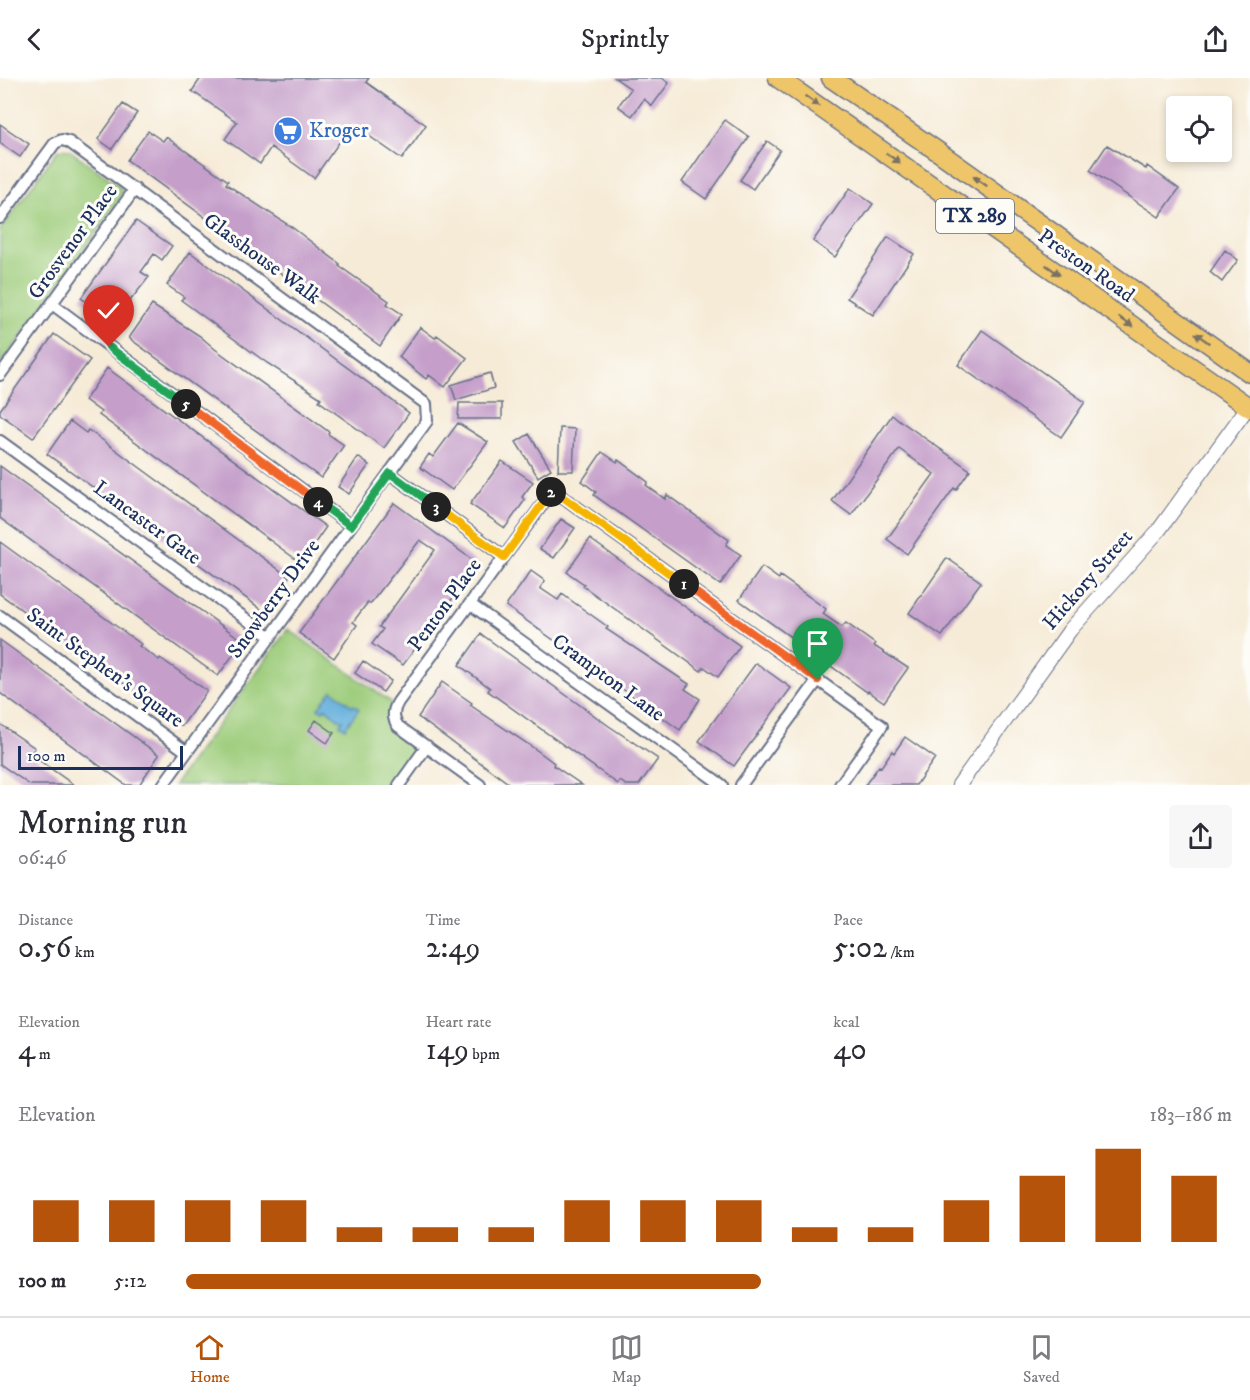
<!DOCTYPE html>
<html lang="en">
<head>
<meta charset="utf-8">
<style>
  :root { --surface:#fff; --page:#f7f7f7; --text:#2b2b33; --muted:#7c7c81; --line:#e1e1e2; --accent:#b45309 }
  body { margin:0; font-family:"IM FELL DW Pica",serif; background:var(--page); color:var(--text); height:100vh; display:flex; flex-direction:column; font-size:22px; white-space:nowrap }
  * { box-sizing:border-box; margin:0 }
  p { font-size:20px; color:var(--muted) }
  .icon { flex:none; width:33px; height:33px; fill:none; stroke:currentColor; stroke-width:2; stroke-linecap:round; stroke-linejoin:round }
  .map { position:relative; height:707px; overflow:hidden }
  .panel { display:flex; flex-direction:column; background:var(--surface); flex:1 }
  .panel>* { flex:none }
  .tools { position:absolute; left:1166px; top:18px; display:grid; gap:12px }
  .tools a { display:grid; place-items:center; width:66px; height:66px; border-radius:6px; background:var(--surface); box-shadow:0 3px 9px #0003; font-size:30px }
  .scale { position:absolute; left:18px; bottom:15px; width:165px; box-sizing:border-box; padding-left:6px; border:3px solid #1b2f5e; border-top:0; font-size:16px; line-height:21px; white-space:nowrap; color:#1b2f5e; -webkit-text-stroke:4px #fdfcf7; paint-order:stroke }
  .pin { position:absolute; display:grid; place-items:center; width:51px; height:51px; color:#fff; margin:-62px -26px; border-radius:50% 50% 50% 0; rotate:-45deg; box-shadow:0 0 6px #0007 }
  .pin .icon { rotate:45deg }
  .km { position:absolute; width:30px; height:30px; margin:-15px; border-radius:50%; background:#222; color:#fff; font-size:16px; line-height:30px; text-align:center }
  .round { display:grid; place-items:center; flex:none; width:63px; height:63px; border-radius:6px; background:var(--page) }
  .head { display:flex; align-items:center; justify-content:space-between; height:102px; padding:0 18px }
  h1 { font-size:33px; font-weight:600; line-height:45px }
  .figures { display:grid; grid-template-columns:repeat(3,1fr); gap:9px; height:102px; padding:6px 18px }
  .figures div { display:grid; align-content:center }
  .figures b { font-size:30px; font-weight:600 }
  .figures small { font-size:16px; font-weight:400 }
  .figures p { font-size:16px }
  .chart { height:168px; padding:12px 18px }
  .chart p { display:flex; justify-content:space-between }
  .chart svg { width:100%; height:108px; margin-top:6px; stroke:var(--accent); stroke-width:6 }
  ul { padding:0 18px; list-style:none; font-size:20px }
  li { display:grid; grid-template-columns:96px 72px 1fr; align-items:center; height:45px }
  li i { height:15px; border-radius:8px; background:var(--accent) }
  header { display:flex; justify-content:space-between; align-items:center; height:78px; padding:0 18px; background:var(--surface); font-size:27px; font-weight:600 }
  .menu { display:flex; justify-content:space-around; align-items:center; height:84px; border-top:2px solid var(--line); background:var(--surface); font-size:16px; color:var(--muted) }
  .menu a { display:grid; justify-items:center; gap:3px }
  .menu .on { color:var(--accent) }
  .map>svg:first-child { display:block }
</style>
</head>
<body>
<header><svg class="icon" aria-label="back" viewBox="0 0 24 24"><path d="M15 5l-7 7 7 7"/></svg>Sprintly<svg class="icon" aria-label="share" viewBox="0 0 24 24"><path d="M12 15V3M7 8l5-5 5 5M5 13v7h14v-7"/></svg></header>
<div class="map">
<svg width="1250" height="707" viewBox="0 0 1250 707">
  <rect width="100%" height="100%" fill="#fdfcf7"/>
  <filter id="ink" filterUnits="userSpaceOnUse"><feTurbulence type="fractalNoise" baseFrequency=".0167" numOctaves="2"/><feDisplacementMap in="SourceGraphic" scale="12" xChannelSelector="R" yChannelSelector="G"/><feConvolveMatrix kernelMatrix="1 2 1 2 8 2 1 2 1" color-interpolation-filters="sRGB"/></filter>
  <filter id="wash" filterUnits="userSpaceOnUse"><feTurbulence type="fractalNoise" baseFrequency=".008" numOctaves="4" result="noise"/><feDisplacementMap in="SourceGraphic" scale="24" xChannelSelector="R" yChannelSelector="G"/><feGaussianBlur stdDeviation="1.35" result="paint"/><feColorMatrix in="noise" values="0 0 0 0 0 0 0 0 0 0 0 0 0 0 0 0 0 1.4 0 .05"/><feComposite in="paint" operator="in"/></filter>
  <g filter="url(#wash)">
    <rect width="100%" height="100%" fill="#f6ebd7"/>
    <path fill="#9ccc7a" stroke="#5c7e6c" stroke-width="1.5" d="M63 71 69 72 120 108 122 114 121 120 0 288V152L57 73Z
      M288 551 391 624 389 642 412 664 414 675 391 707H174Z"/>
    <path fill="#62aedb" stroke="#3e6e9c" stroke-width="1.5" d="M332 612 352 628 354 627 359 631 345 650 340 646 343 642 338 641 326 630 323 633 318 630Z"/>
    <g id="blocks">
      <path fill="#c59fca" d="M201 0H369L366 4 426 47 402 81 352 46 314 100 271 69 260 86 225 61 237 44 192 13Z
        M615 0H662L669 5 652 28 644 21 632 38 618 28 631 11Z
        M123 26 137 35 112 71 98 61Z
        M725 42 749 59 706 121 682 104Z
        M0 46 29 66 20 79 0 65Z
        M148 53 163 63 166 59 228 103 226 106 293 150 340 186 339 188 389 223 387 226 402 236 380 268 127 82Z
        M767 63 780 72 753 111 740 102Z
        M1107 67 1146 91 1147 88 1179 111 1159 139 1090 92Z
        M850 110 873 126 835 179 813 163Z
        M136 143 172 168 162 182 154 176 141 194 149 199 114 243 81 220Z
        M888 159 914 176 873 237 847 220Z
        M1225 172 1238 182 1222 204 1210 194Z
        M190 174 409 335 384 370 319 323 321 320 267 285 181 222 184 219 167 207Z
        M152 227 200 258 215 271 329 354 328 356 344 367 321 400 129 260Z
        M420 249 435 260 437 257 467 280 445 309 429 297 426 301 399 279Z
        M982 252 1085 324 1061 359 958 287Z
        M54 256 90 282 33 360 0 336V332Z
        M107 290 326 449 301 485 99 337 101 334 85 322Z
        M490 295 494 310 456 322 451 307Z
        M459 325H502V341H458Z
        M892 337 970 392 956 412 954 410 907 476 887 461 934 396 899 371 851 437 832 423Z
        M70 343 86 355 88 352 101 361 289 499 265 534 47 376Z
        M458 345 488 364 452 412 420 389 429 376 433 379Z
        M560 350 575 351 573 393H558Z
        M529 356 551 391 538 399 516 364Z
        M602 374 617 384 618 382 648 404 646 407 665 421 667 417 729 462 726 467 741 477 720 507 594 417 596 414 582 403Z
        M358 379 369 387 349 416 338 409Z
        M502 383 533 404 522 419 525 422 505 450 470 426Z
        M0 388 243 563 218 598 0 440Z
        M394 425 478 486 403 587 372 566 383 551 379 549 435 472 420 462 370 526 368 524 353 544 357 547 334 580 299 555Z
        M561 441 575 450 554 480 540 471Z
        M590 461 740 568 718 599 704 589 701 593 583 508 584 506 567 494Z
        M0 464 141 566 139 568 159 582 160 580 207 613 182 648 0 516Z
        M947 480 981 504 942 558 909 535Z
        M762 489 779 501 780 498 826 531 823 536 842 549 846 545 875 566 874 568 908 590 884 624 868 613 867 614 739 522Z
        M531 493 545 503 540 510 558 522 562 516 608 549 606 551 689 606 685 611 700 621 680 652 506 528Z
        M481 556 609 648 658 681 639 707H626L620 703 618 706 488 613 490 610 459 587Z
        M0 562 159 677 139 707H126L0 615Z
        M363 583 391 603 383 614 355 595Z
        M756 585 791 610 734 688 699 663Z
        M442 604 472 625 470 627 538 673 554 685 553 687 582 707H511L418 639Z
        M316 642 334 655 327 665 309 652Z
        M0 646 35 670 30 676 74 707H30L0 686Z
        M905 659 935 680 916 707H865L879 688 881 689 892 673 894 675Z"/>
    </g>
  </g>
  <g filter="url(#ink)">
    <use href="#blocks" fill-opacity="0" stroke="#687188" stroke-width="1.5"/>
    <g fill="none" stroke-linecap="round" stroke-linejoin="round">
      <g stroke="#687188" stroke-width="14">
        <path id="minor" d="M0 140 55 65 62 62 69 64 426 326 427 343 163 707
          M52 226 351 448
          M0 297 135 111
          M0 363 271 559
          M390 395 504 479
          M470 526 722 707
          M0 538 187 674
          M399 707 427 668
          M480 707 398 648C392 640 393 632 398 624L553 412 882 648 840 707
          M741 707 818 602"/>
      </g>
      <g stroke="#687188" stroke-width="16">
        <path id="tertiary" d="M959 707 1070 552 1159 452 1250 326"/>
      </g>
      <g stroke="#687188" stroke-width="21">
        <path id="primary" d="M778 0 1250 330
          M831 0 940 75 1250 295"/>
      </g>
      <use href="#minor" stroke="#fff" stroke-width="10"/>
      <use href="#tertiary" stroke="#fff" stroke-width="14"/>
      <use href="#primary" stroke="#eec569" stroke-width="18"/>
    </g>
    <defs><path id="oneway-solid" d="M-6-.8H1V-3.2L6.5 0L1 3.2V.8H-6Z" transform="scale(1.5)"/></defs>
    <g fill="#7a7263">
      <use href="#oneway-solid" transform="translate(812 23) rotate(35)"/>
      <use href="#oneway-solid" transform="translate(893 80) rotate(35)"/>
      <use href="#oneway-solid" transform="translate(980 103) rotate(-144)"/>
      <use href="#oneway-solid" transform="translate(1053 192) rotate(35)"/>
      <use href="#oneway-solid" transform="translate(1126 244) rotate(35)"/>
      <use href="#oneway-solid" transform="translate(1202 260) rotate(-145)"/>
    </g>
  </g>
  <g fill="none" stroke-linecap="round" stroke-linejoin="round" filter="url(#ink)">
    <g stroke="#fff" stroke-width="12">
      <path id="split-1" d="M684 506 818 602"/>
    </g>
    <g stroke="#fff" stroke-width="12">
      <path id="split-2" d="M551 414 553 412 684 506"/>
    </g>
    <g stroke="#fff" stroke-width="12">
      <path id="split-3" d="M436 429 504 479 551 414"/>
    </g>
    <g stroke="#fff" stroke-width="12">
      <path id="split-4" d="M318 424 351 448 390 395 436 429"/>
    </g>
    <g stroke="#fff" stroke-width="12">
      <path id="split-5" d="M186 326 318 424"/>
    </g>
    <g stroke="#fff" stroke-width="12">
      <path id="split-6" d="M109 269 186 326"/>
    </g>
    <use href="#split-1" stroke="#f0652b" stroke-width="8"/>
    <use href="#split-2" stroke="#f5b400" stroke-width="8"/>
    <use href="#split-3" stroke="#f5b400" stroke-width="8"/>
    <use href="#split-4" stroke="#22a559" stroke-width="8"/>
    <use href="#split-5" stroke="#f0652b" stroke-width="8"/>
    <use href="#split-6" stroke="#22a559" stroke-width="8"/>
  </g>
  <defs>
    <g id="supermarket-disc" transform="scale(1.5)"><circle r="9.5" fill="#3f7fe0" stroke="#fdfcf7"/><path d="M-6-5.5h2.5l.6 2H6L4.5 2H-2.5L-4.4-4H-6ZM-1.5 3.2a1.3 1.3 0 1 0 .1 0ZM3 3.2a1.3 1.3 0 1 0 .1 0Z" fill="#fff"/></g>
  </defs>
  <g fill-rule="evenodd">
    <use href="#supermarket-disc" x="288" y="53"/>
  </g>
  <g text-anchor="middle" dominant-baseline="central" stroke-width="6" stroke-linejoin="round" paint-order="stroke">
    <rect fill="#fdfcf7" stroke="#5f6c8c" stroke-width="1.5" x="936" y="121" width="78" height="34" rx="4.5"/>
    <g font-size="20" font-weight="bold" fill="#1b2f5e">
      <text x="975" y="138">TX 289</text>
    </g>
    <g font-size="21" fill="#366cbe" stroke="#fdfcf7" text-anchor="start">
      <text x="309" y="53">Kroger</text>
    </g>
    <g font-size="21" fill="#1b2f5e" stroke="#fdfcf7">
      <text transform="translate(73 164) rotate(-54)">Grosvenor Place</text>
      <text transform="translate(262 181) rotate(36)">Glasshouse Walk</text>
      <text transform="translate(1086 188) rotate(35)">Preston Road</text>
      <text transform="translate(147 445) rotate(36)">Lancaster Gate</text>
      <text transform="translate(1088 502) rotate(-49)">Hickory Street</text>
      <text transform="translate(274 521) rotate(-54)">Snowberry Drive</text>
      <text transform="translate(445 527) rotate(-54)">Penton Place</text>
      <text transform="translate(105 590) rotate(36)">Saint Stephen's Square</text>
      <text transform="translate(608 600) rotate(36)">Crampton Lane</text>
    </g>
  </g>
</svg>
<div class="tools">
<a><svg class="icon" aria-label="locate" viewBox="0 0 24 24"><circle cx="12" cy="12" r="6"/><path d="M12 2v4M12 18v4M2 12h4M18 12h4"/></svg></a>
</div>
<div class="scale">100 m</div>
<div class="pin" style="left:818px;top:602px;background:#1e9e55"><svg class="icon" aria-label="arrive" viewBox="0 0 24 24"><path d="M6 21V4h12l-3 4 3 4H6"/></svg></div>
<div class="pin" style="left:109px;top:269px;background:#d93025"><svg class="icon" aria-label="check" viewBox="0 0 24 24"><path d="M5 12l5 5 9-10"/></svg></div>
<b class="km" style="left:684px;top:506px">1</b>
<b class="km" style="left:551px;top:414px">2</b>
<b class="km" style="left:436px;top:429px">3</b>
<b class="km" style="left:318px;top:424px">4</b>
<b class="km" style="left:186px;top:326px">5</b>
</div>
<section class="panel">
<div class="head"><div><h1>Morning run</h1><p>06:46</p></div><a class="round"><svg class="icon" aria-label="share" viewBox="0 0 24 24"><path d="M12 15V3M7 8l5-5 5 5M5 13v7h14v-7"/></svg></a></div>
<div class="figures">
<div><p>Distance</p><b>0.56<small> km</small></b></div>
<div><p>Time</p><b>2:49</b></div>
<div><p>Pace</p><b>5:02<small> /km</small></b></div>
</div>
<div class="figures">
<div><p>Elevation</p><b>4<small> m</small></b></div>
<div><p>Heart rate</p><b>149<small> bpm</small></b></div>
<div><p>kcal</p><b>40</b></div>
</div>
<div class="chart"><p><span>Elevation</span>183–186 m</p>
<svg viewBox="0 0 160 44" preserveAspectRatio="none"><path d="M5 44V27M15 44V27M25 44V27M35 44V27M45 44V38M55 44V38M65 44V38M75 44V27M85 44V27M95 44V27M105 44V38M115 44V38M125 44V27M135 44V17M145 44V6M155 44V17"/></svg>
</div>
<ul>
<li><b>100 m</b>5:12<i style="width:55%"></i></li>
</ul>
</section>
<nav class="menu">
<a class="on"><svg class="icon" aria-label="home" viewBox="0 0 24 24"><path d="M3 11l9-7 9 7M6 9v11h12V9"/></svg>Home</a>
<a><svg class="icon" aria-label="map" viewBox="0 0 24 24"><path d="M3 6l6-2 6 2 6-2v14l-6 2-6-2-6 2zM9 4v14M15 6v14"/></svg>Map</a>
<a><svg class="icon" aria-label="saved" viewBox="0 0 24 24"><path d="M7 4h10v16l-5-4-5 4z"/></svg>Saved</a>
</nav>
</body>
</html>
